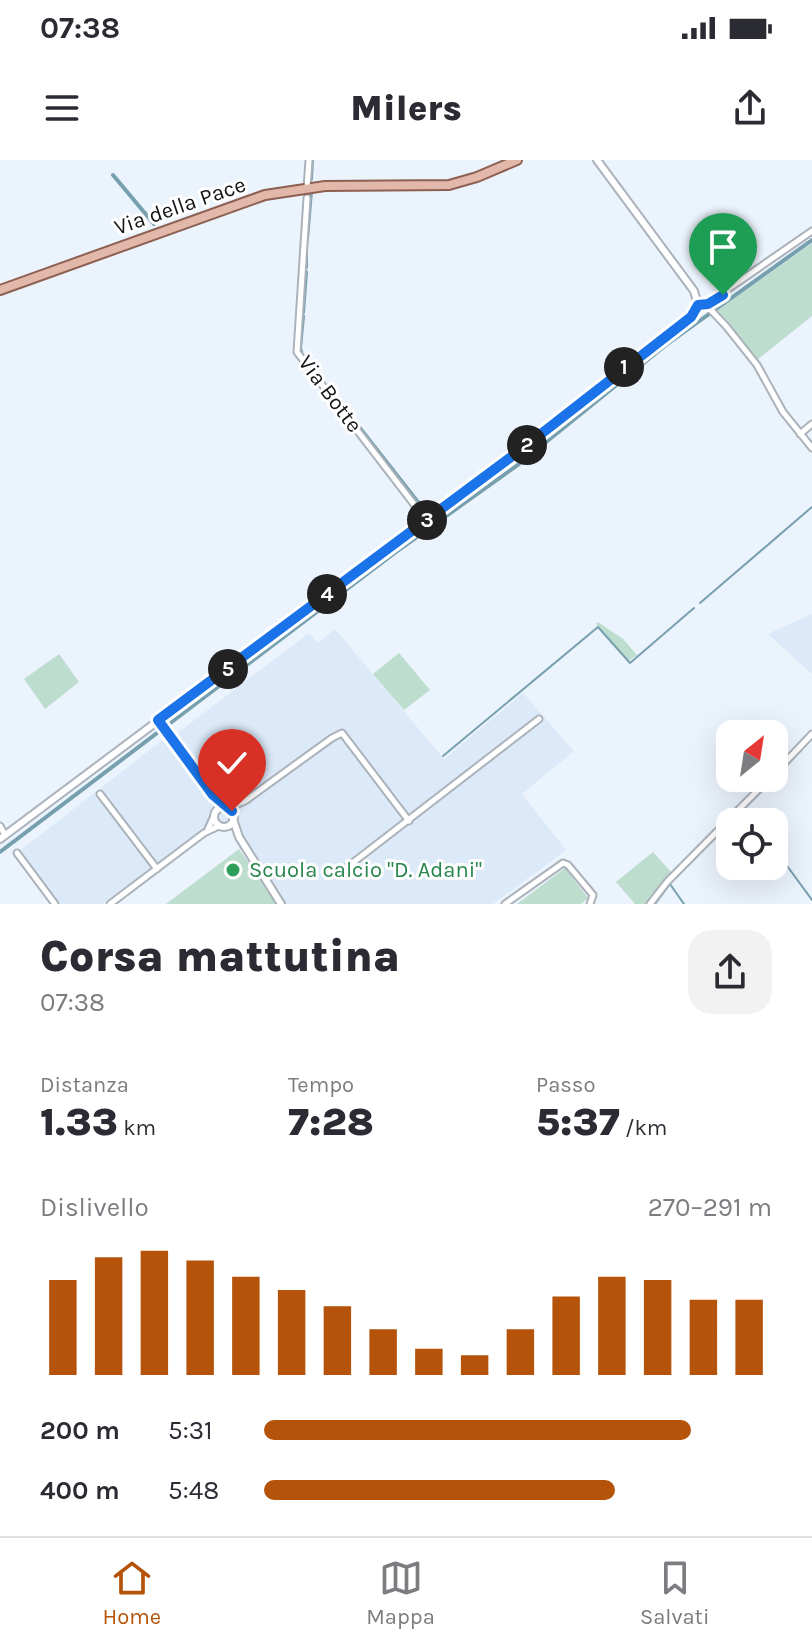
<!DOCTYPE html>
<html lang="it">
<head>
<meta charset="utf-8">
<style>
  :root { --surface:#fff; --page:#f2f2f3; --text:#2b2b33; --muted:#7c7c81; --line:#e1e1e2; --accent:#b45309 }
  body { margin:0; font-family:Karla,sans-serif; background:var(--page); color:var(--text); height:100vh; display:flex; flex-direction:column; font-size:30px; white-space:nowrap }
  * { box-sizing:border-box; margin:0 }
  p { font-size:26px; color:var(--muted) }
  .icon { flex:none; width:44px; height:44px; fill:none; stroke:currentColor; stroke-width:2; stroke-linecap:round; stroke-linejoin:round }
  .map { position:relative; height:744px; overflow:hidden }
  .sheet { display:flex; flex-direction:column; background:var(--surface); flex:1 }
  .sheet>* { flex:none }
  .needle { width:52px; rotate:30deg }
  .controls { position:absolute; left:716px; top:560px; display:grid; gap:16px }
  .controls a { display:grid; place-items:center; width:72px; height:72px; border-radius:16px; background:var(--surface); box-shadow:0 8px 32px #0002; font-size:40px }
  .pin { position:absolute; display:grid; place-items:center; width:68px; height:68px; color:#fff; margin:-82px -34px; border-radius:50% 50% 50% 0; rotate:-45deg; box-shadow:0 0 8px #0007 }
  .pin .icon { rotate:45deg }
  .km { position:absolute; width:40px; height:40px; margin:-20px; border-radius:50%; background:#222; color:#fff; font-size:22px; line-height:40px; text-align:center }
  .round { display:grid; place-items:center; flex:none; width:84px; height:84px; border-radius:24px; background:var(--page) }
  .summary { display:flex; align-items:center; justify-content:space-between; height:136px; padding:0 40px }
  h1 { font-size:44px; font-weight:800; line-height:60px }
  .figures { display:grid; grid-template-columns:repeat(3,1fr); gap:12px; height:136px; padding:8px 40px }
  .figures div { display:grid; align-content:center }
  .figures b { font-size:40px; font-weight:800 }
  .figures small { font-size:22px; font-weight:400 }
  .figures p { font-size:22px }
  .chart { height:224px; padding:16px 40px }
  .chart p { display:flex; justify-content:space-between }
  .chart svg { width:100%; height:144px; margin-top:8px; stroke:var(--accent); stroke-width:6 }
  ul { padding:0 40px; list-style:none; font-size:26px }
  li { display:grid; grid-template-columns:128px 96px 1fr; align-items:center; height:60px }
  li i { height:20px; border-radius:10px; background:var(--accent) }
  .status { display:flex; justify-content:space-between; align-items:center; height:56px; padding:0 40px; background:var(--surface); direction:ltr }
  .status svg { height:22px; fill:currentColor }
  header { display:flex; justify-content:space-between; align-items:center; height:104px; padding:0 40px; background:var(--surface); font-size:36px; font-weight:800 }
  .menu { display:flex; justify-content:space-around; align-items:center; height:112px; border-top:2px solid var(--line); background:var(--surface); font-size:22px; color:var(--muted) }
  .menu a { display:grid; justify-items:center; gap:4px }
  .menu .current { color:var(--accent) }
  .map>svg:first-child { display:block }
</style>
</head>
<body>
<div class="status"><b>07:38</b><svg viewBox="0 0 49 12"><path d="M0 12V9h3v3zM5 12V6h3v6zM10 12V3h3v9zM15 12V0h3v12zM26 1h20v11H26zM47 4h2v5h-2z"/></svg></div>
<header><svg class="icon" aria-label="menu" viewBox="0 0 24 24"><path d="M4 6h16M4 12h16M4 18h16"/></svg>Milers<svg class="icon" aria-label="share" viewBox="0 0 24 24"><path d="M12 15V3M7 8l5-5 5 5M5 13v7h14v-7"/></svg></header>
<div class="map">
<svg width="812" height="744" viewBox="0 0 812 744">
  <rect width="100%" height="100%" fill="#ebf3fc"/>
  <path fill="#dce9f8" d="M812 454V514L768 474Z
    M335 469 444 599 523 533 574 591 522 634 566 690 493 744H285L247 684 217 660 102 744H53L17 693 160 582 175 575 309 473 318 483Z"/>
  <path fill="#bdddce" d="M812 83V156L757 200 717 151Z
    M598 462 623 479 637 495 628 501 596 464Z
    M399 493 430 530 404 550 373 514Z
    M59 494 79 522 45 549 24 519Z
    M239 689 278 744H166Z
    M653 692 672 713 647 744H635L616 722Z
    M565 708 588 738 581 744H517Z"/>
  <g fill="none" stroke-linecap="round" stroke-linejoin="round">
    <path stroke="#77a0af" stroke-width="2" d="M700 443 812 347
      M443 596 598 467 630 503 694 448
      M745 648 755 662
      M774 688 812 740
      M655 744 670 724 684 744"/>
    <path stroke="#77a0af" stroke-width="4" d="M113 15 154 64
      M311 19 312 0
      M307 79 311 31
      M306 107V82
      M303 152 306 112
      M302 196 300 188 303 156
      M341 244 428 355
      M0 692 400 389 519 304 666 185 812 80"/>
    <g stroke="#abb2ba" stroke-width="9">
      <path id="street" d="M307 28 309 0
        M307 38 297 192 426 360
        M705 145 812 71
        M706 145 726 166 757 205 783 252 812 288
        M800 274 812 264
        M774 614 812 574
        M100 634 157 709
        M229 648 245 641 332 578 342 573 409 661
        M0 666 5 675
        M208 669 214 656
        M17 693 55 744
        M346 708 539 559
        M110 744 204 673 219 666
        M505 744 563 703 568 705 593 735 590 744
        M650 744 667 722 770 618"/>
    </g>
    <g stroke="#abb2ba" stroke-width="10">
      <path id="secondary" d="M158 560 213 635 226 647
        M214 657a10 10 0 1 1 20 0a10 10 0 1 1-20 0Z
        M233 659 239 677 281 744
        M0 679 523 288 695 153 698 145 694 131 597 0"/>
    </g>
    <g stroke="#8d6052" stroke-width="12">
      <path id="primary" d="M0 130 265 35 325 26 449 25 477 17 517 0"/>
    </g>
    <use href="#street" stroke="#fff" stroke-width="5"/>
    <use href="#secondary" stroke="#fff" stroke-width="6"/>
    <use href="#primary" stroke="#e2b8aa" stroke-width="8"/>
  </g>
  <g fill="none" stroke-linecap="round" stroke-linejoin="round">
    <g stroke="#fff" stroke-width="16">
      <path id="route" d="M232 651 213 635 158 560 523 288 691 157 698 145 708 144 723 135"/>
    </g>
    <use href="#route" stroke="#1a73e8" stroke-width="10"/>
  </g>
  <circle fill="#2e9e5b" stroke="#fff" stroke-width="3" cx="233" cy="710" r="8"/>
  <g text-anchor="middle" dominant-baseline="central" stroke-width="6" stroke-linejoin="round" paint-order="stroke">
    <g font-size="22" fill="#121518" stroke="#fff">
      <text transform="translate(180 46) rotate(-19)">Via della Pace</text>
      <text transform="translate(330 234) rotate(53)">Via Botte</text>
    </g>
    <g font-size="22" fill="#27864d" stroke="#fff" text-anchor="start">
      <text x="249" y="710">Scuola calcio "D. Adani"</text>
    </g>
  </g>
</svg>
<div class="controls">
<a><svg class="needle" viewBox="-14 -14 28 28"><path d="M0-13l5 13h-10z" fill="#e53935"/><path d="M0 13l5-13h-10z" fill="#7c7c81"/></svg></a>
<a><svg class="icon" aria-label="locate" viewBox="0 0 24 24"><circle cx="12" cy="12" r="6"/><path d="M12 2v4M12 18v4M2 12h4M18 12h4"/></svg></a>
</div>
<div class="pin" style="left:723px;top:135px;background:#1e9e55"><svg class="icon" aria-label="arrive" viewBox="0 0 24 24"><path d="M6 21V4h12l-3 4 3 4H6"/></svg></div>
<div class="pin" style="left:232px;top:651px;background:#d93025"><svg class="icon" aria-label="check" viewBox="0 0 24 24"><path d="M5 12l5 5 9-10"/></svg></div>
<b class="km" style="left:624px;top:207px">1</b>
<b class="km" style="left:527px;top:285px">2</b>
<b class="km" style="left:427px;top:360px">3</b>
<b class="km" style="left:327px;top:434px">4</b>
<b class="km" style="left:228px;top:509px">5</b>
</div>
<section class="sheet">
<div class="summary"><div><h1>Corsa mattutina</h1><p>07:38</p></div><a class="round"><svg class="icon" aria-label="share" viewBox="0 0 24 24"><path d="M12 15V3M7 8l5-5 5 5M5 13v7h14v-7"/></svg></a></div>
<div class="figures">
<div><p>Distanza</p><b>1.33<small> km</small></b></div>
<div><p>Tempo</p><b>7:28</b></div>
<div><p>Passo</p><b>5:37<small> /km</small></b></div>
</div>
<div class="chart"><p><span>Dislivello</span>270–291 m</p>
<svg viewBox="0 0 160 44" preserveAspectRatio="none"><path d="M5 44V15M15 44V8M25 44V6M35 44V9M45 44V14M55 44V18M65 44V23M75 44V30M85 44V36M95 44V38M105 44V30M115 44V20M125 44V14M135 44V15M145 44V21M155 44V21"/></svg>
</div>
<ul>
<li><b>200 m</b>5:31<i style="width:84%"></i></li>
<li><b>400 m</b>5:48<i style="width:69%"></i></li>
</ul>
</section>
<nav class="menu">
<a class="current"><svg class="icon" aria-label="home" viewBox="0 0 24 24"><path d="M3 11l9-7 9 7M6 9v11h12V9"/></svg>Home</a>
<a><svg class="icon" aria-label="map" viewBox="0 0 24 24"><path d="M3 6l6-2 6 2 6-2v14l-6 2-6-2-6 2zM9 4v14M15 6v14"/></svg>Mappa</a>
<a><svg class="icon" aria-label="saved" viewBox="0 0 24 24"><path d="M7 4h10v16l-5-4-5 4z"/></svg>Salvati</a>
</nav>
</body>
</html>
